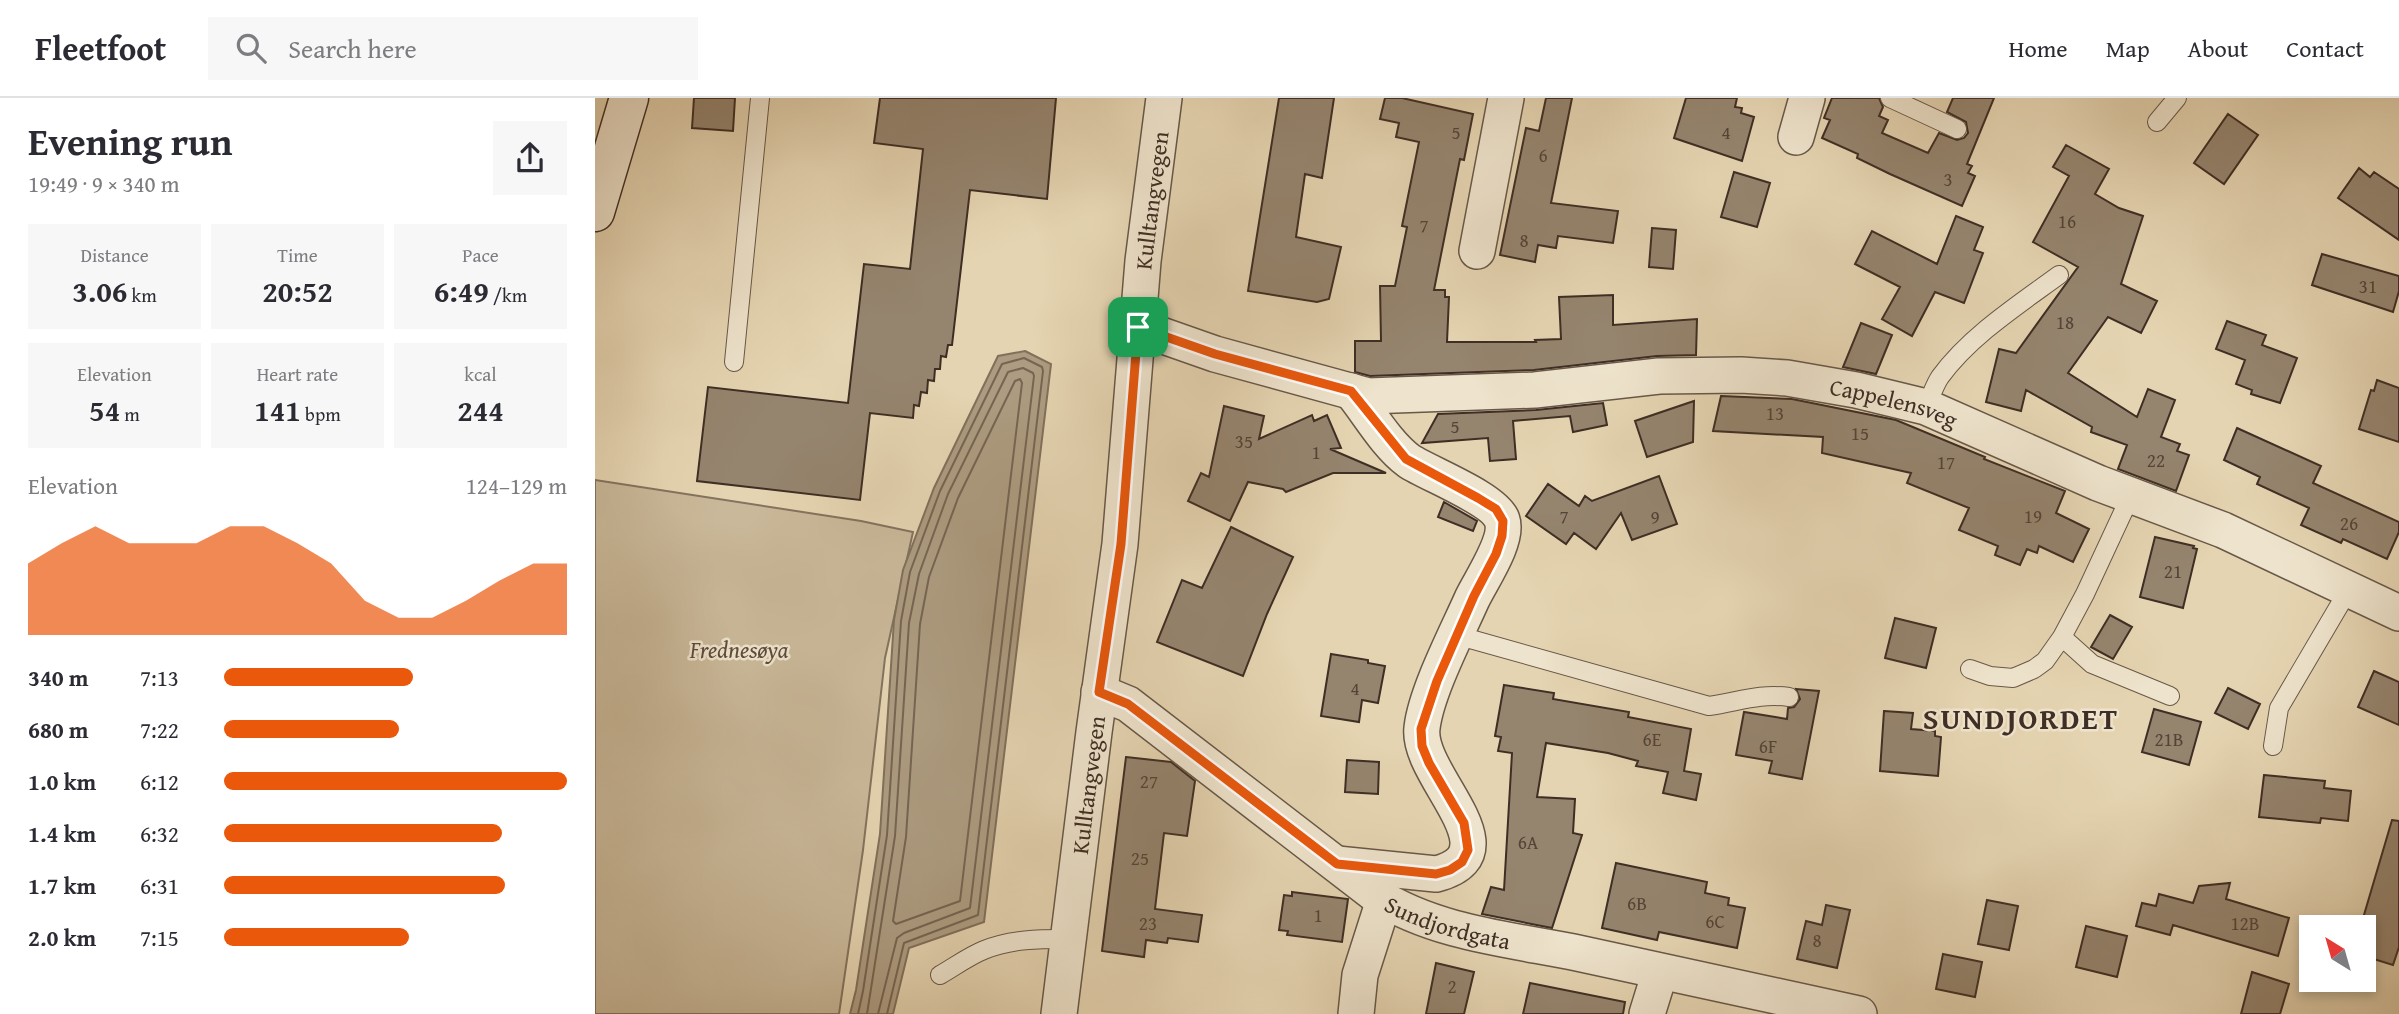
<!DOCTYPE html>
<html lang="en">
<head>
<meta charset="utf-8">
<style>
  :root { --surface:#fff; --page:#f7f7f7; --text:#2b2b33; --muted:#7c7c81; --line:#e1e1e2; --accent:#ea580c }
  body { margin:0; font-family:"Gentium Book Plus",serif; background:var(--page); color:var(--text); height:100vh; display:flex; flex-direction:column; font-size:26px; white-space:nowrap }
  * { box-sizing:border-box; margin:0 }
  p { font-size:23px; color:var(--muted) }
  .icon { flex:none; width:38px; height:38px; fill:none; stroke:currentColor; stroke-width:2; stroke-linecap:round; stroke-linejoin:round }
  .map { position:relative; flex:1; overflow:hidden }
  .panel { display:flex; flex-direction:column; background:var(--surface); width:595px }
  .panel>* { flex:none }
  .needle { width:46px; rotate:323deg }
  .fabs { position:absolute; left:1704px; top:817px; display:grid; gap:14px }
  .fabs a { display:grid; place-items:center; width:77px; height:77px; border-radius:0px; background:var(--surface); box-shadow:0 4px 10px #0003; font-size:35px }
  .pin { position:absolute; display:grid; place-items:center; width:60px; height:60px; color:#fff; margin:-30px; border-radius:14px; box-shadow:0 4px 10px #0006 }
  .round { display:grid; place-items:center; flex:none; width:74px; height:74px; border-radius:0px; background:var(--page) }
  .headline { display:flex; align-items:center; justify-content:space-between; height:119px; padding:0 28px }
  h1 { font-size:38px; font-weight:700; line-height:52px }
  .metrics { display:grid; grid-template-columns:repeat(3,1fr); gap:10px; height:119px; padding:7px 28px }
  .metrics div { display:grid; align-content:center; border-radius:0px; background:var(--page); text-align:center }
  .metrics b { font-size:30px; font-weight:700 }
  .metrics small { font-size:19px; font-weight:400 }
  .metrics p { font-size:19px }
  .chart { height:196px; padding:14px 28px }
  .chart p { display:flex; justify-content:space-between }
  .chart svg { width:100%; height:126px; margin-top:7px; fill:var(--accent); opacity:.7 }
  ul { padding:0 28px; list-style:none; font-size:23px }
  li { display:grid; grid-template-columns:112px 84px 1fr; align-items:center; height:52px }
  li i { height:18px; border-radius:9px; background:var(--accent) }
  header { display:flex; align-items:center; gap:42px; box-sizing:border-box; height:98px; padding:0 35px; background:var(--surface); border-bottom:2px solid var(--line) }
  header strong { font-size:33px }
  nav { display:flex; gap:38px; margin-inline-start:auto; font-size:24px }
  .search { width:490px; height:63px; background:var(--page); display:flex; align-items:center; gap:18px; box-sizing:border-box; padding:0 24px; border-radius:0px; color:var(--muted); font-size:26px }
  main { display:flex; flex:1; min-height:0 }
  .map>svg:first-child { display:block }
</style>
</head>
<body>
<header>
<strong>Fleetfoot</strong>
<div class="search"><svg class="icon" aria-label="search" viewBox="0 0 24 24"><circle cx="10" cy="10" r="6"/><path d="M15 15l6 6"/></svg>Search here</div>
<nav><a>Home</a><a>Map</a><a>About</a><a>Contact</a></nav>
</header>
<main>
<section class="panel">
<div class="headline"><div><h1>Evening run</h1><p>19:49 · 9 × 340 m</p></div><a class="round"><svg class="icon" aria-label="share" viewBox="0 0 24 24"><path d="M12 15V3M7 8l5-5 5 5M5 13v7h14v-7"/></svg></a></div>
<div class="metrics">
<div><p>Distance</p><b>3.06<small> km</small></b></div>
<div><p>Time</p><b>20:52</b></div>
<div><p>Pace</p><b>6:49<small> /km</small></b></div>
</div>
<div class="metrics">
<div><p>Elevation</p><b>54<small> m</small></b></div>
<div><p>Heart rate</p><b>141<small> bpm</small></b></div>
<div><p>kcal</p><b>244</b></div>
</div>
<div class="chart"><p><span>Elevation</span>124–129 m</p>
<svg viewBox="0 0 160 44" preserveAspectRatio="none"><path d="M0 44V19L10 12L20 6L30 12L40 12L50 12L60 6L70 6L80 12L90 19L100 32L110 38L120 38L130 32L140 25L150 19L160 19V44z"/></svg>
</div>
<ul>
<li><b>340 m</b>7:13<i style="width:55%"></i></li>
<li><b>680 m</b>7:22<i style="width:51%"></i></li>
<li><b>1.0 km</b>6:12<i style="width:100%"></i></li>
<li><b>1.4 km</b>6:32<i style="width:81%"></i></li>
<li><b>1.7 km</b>6:31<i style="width:82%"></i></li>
<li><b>2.0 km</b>7:15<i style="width:54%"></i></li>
</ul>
</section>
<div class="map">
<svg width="1804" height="916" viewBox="0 0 1804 916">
  <rect width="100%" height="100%" fill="#e5d4b1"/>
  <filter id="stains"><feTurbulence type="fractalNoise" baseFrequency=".00286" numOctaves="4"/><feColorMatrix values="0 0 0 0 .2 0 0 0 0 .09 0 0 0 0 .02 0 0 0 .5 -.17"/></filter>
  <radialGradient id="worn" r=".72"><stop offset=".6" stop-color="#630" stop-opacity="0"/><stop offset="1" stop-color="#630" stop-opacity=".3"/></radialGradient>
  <path fill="#c9b899" stroke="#84735f" stroke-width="2" d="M0 382 266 423 318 434 290 560 268 752 244 916H0Z"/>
  <path fill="#ad9c81" stroke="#81705c" stroke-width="2" d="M430 253 456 266 389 824 314 850 298 916H255L261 892 285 736 299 522 308 472 339 390 403 258Z"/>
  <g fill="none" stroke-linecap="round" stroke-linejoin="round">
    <path stroke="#766553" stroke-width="2" d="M425 281 427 285 365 803 301 826 298 823 311 739 325 526 334 479 363 400 420 283Z
      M263 916 268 893 292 737 306 523 315 474 345 393 407 266 429 260 447 269 448 273 383 817 309 845 292 916
      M272 916 300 738 314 525 324 476 353 396 413 274 428 270 438 275 439 278 375 810 309 835 302 840 283 916"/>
  </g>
  <path fill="#95846e" stroke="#3f2e25" stroke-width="2" d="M99 0H140L138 33 97 30Z
    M285 0H461L452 101 375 92 357 247H353L351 259 346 258 345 271H340L339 283 333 282 332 295 326 294 324 308 319 307 318 320 275 315 265 402 102 383 113 289 253 305 269 166 315 171 328 51 279 45Z
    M684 0H739L727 80 710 76 701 139 746 149 734 201 722 204 653 193Z
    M790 0H807L878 16 869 62 865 61 839 192H850V199H854L852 244H941L940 242 966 241 964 199 1018 197V227L1102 221 1101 257 1062 258 939 272 775 278 760 274V243H786L785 188H800L812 129 807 128 824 44 801 39 804 25 785 21Z
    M951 0H977L956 105 1023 113 1018 145 963 138 961 150 943 147 940 164 905 157 931 30 944 33Z
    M1091 0H1142L1140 9 1147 10 1146 15 1159 19 1147 63 1079 40Z
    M1237 0H1284L1288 9 1284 18 1293 22 1287 35 1333 55 1344 35 1362 42 1369 40 1373 35 1371 24 1352 14 1358 0H1399L1372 66 1377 68 1373 75 1380 78 1367 108 1295 76 1262 60 1263 56 1227 40 1235 22 1229 20Z
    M1633 16 1663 37 1629 86 1599 65Z
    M1471 47 1514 71 1500 96 1524 110 1548 118 1526 186 1562 203 1546 235 1513 219 1473 275 1542 319 1553 291 1580 302 1566 339 1585 346 1582 353 1594 357 1581 393 1523 371 1532 347 1496 334 1497 329 1431 292 1426 313 1391 304 1404 251 1421 255 1483 169 1438 144 1474 78 1458 69Z
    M1764 70 1775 79 1779 74 1804 91V142L1743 100Z
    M1139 74 1175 85 1162 129 1126 119Z
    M1361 118 1388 129 1379 152 1388 155 1369 205 1340 194 1317 238 1287 221 1305 189 1260 166 1277 133 1342 166Z
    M1057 130 1081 132 1078 171 1054 169Z
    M1727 156 1804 178V193L1798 214 1717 187Z
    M1632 223 1671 237 1667 247 1702 260 1685 305 1656 296 1657 292 1641 286 1650 262 1621 251Z
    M1266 225 1297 237 1281 276 1248 269Z
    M1782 282 1804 290V344L1764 331 1776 292 1779 293Z
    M1126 298 1197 301 1301 322 1390 359 1389 361 1470 393 1461 415 1494 431 1478 464 1444 448 1442 455 1432 451 1425 467 1400 457 1403 448 1364 432 1374 410 1312 385 1316 375 1227 355 1228 339 1118 333Z
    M1099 303 1098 344 1052 359 1040 323Z
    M1008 305 1012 327 978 334 975 318 918 323 921 361 895 363 893 340 827 345 843 316 941 312Z
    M629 308 669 318 664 341 717 317 719 323 732 317 746 350 735 351 791 375H738L691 394 688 391 653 384 635 423 593 403 606 375 614 379Z
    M1642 330 1726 368 1718 385 1804 424V434L1792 461 1748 441 1746 445 1706 427 1714 410 1662 386 1665 379 1629 362Z
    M1064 378 1082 426 1037 442 1026 415 1001 451 979 435 971 446 931 418 953 386 984 408 990 398 997 403Z
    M849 404 882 423 878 433 843 419Z
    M636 429 698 459 672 516 648 578 562 544 587 482 607 490Z
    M1560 439 1599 448 1598 450 1602 451 1588 510 1545 499Z
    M1515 517 1537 529 1518 561 1496 549Z
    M1300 520 1341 530 1331 570 1290 560Z
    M736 556 773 562V565L790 568 783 605 767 602 764 624 726 618Z
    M1779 573 1804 584V627L1763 609Z
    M909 587 959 595 958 601 1034 614 1033 619 1096 631 1089 673 1106 676 1101 702 1068 695 1073 674 1041 668 1043 663 1013 655 951 645 942 699 980 701 978 735 987 737 957 830 887 816 896 789 909 792 917 655 903 653 906 639 900 638Z
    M1633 590 1665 606 1653 631 1620 615Z
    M1201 591 1224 593 1207 681 1174 675 1177 663 1141 657 1149 614 1192 621 1193 610 1199 609 1205 601Z
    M1559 611 1606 624 1594 667 1547 654Z
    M1289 613 1318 615 1316 631 1340 633V638L1346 639 1343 678 1285 673Z
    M531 659 576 664 600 683 592 738 569 735 560 811 607 817 603 844 573 840 572 845 551 842 549 859 507 853Z
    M752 662 784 664 783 696 750 694Z
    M1669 677 1730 683 1729 690 1756 693 1753 723 1726 720 1725 725 1664 719Z
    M1797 722 1804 723V849L1798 867 1769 858V817Z
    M1021 765 1112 784 1110 795 1134 800 1133 807 1150 810 1142 850 1064 834 1062 842 1007 830Z
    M1635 785 1631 801 1694 820 1683 858 1578 827 1575 837 1541 828 1547 805 1561 808 1564 796 1598 805 1604 788Z
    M697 794 753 801 747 844 692 837 693 833 684 832 689 797 697 798Z
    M1392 802 1423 808 1414 852 1383 846Z
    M1231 807 1255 812 1242 870 1202 861 1211 823 1227 827Z
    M1491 828 1532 838 1522 879 1481 869Z
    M1348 856 1387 864 1380 899 1341 891Z
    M841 865 879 874 869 916H831Z
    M1657 874 1694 886 1685 916H1646Z
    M935 885 1030 904 1028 916H928Z"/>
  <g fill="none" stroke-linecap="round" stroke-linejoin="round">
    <g stroke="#685848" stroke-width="20">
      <path id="lane" d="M1295 0 1362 31
        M1562 24 1582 0
        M139 264 165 0
        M1331 309C1336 299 1339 288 1345 279 1375 238 1423 207 1464 177
        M861 537 1114 608C1143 604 1164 595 1194 599
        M1467 539 1497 566 1575 598
        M1375 571 1395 578 1418 580 1439 571 1450 563 1467 539 1490 496 1536 397
        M1678 648 1684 610 1754 491
        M345 877C359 869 374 858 389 852 416 841 444 841 472 841"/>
    </g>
    <g stroke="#685848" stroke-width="38">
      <g id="street">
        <path d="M1201 39 1212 0"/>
        <path d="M882 153 911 0"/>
        <path id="s1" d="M543 229 620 256 773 298 940 292 1064 278 1146 277 1192 280 1261 292 1331 309 1503 385 1628 432 1804 515"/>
        <path id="s2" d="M504 594 533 606 781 797C839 834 911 841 978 854 1073 874 1168 896 1264 916"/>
        <path d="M742 766 841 776C923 755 821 678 827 630 831 594 862 535 877 501 886 482 914 442 907 422 900 401 834 376 814 363 791 346 774 315 756 293"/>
        <path id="s3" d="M464 916 499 634 525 446 548 163 569 0"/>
        <path d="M761 916 765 877 789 802"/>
        <path d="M1052 916 1065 874"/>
      </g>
    </g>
    <g stroke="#3f2e25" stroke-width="41">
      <path id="secondary" d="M0 114 34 0"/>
    </g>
    <use href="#lane" stroke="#eee3cc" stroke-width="18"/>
    <use href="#street" stroke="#eee3cc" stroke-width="35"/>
    <use href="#secondary" stroke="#eee3cc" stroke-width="38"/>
  </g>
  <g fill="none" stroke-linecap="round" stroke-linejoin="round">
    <g stroke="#fff" stroke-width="14">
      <path id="route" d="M543 229 620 256 756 293 811 361 883 400 901 411 908 423 907 438 901 456 879 498 842 583 826 631 827 648 834 665 869 725 873 752 867 764 855 772 841 776 742 766 533 606 504 594 526 446Z"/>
    </g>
    <use href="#route" stroke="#ea580c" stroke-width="9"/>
  </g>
  <g text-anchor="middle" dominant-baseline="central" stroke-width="5" stroke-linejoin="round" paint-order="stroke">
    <g font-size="19" fill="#544437">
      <text x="861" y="34">5</text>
      <text x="1131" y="34">4</text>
      <text x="948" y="57">6</text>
      <text x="1353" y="81">3</text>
      <text x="1472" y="123">16</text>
      <text x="829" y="127">7</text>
      <text x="929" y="142">8</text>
      <text x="1773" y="188">31</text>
      <text x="1470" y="224">18</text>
      <text x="1180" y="315">13</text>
      <text x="860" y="328">5</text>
      <text x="1265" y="335">15</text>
      <text x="649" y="343">35</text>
      <text x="721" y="354">1</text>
      <text x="1561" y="362">22</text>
      <text x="1351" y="364">17</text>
      <text x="969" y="418">7</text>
      <text x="1438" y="418">19</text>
      <text x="1060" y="419">9</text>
      <text x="1754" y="425">26</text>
      <text x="1578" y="473">21</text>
      <text x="760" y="590">4</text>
      <text x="1057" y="641">6E</text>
      <text x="1574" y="641">21B</text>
      <text x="1173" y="648">6F</text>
      <text x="554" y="683">27</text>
      <text x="933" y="744">6A</text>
      <text x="545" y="760">25</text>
      <text x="1042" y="805">6B</text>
      <text x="723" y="817">1</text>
      <text x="1120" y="823">6C</text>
      <text x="553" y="825">23</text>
      <text x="1650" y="825">12B</text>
      <text x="1222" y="842">8</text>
      <text x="857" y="888">2</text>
    </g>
    <g font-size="23" fill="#3f2e25" stroke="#eee3cc">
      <text stroke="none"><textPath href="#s3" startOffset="819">Kulltangvegen</textPath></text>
      <text stroke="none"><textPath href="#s1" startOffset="770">Cappelensveg</textPath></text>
      <text stroke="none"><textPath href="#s3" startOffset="231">Kulltangvegen</textPath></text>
      <text stroke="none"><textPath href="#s2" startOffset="422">Sundjordgata</textPath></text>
    </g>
    <g font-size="23" font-style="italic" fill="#5b4a3c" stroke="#eee3cc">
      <text x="144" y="551">Frednesøya</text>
    </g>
    <g font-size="30" font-weight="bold" letter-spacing="2" fill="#3f2e25" stroke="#eee3cc">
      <text x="1426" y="620">SUNDJORDET</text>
    </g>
  </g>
  <rect width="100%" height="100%" filter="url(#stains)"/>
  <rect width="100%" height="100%" fill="url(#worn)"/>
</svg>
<div class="fabs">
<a><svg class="needle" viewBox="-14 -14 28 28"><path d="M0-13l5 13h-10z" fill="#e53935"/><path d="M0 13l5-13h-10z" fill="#7c7c81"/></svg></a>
</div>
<div class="pin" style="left:543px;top:229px;background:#1e9e55"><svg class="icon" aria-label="arrive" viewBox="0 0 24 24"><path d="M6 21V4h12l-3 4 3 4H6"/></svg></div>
</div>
</main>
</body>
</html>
